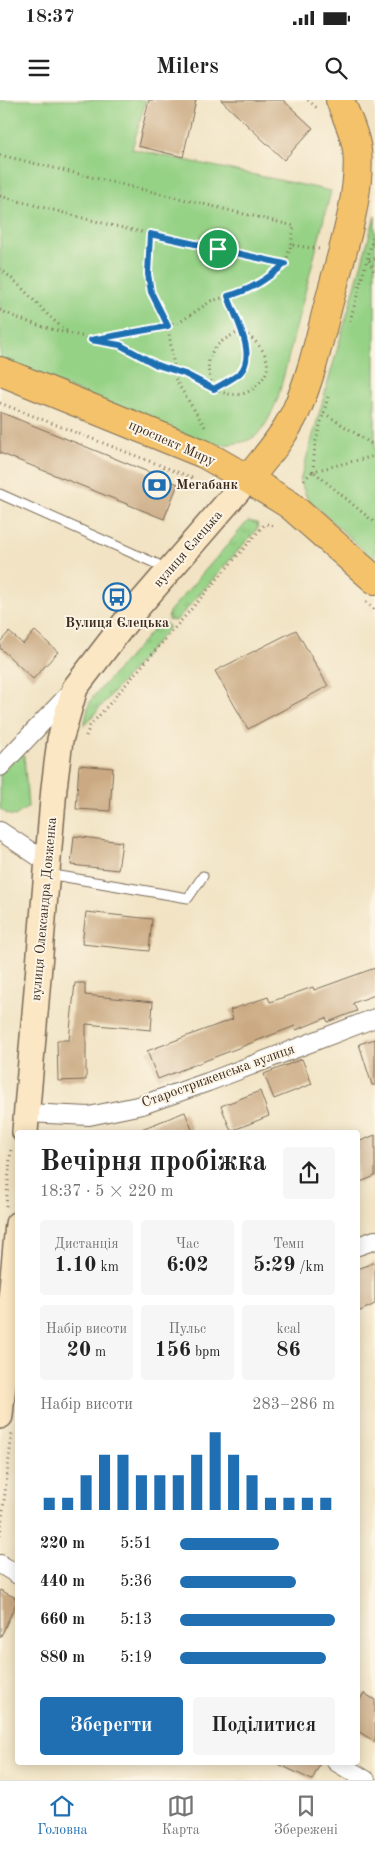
<!DOCTYPE html>
<html lang="uk">
<head>
<meta charset="utf-8">
<style>
  :root { --surface:#fff; --page:#f6f6f6; --text:#222; --muted:#767676; --line:#e0e0e0; --accent:#1f6fb2 }
  body { margin:0; font-family:"Old Standard TT",serif; background:var(--page); color:var(--text); height:100vh; display:flex; flex-direction:column; font-size:19px; white-space:nowrap }
  * { box-sizing:border-box; margin:0 }
  p { font-size:16px; color:var(--muted) }
  .icon { flex:none; width:28px; height:28px; fill:none; stroke:currentColor; stroke-width:2; stroke-linecap:round; stroke-linejoin:round }
  .map { position:relative; flex:1; overflow:hidden }
  .sheet { position:absolute; left:15px; top:1030px; width:345px; height:635px; display:flex; flex-direction:column; background:var(--surface); border-radius:5px; box-shadow:0 2px 12px #0003 }
  .sheet>* { flex:none }
  .pin { position:absolute; display:grid; place-items:center; width:42px; height:42px; color:#fff; margin:-21px; border:2px solid #fff; border-radius:50%; box-shadow:0 1px 5px #0007 }
  .round { display:grid; place-items:center; flex:none; width:52px; height:52px; border-radius:5px; background:var(--page) }
  .overview { display:flex; align-items:center; justify-content:space-between; height:85px; padding:0 25px }
  h1 { font-size:28px; font-weight:600; line-height:38px }
  .figures { display:grid; grid-template-columns:repeat(3,1fr); gap:8px; height:85px; padding:5px 25px }
  .figures div { display:grid; align-content:center; border-radius:5px; background:var(--page); text-align:center }
  .figures b { font-size:21px; font-weight:600 }
  .figures small { font-size:14px; font-weight:400 }
  .figures p { font-size:14px }
  .chart { height:140px; padding:10px 25px }
  .chart p { display:flex; justify-content:space-between }
  .chart svg { width:100%; height:90px; margin-top:5px; stroke:var(--accent); stroke-width:6 }
  .button { display:flex; gap:10px; margin-top:auto; padding:10px 25px }
  .button a { flex:1; height:58px; border-radius:5px; background:var(--accent); color:#fff; font-size:20px; font-weight:600; line-height:58px; text-align:center }
  .button a+a { background:var(--page); color:var(--text) }
  ul { padding:0 25px; list-style:none; font-size:16px }
  li { display:grid; grid-template-columns:80px 60px 1fr; align-items:center; height:38px }
  li i { height:12px; border-radius:6px; background:var(--accent) }
  .status { display:flex; justify-content:space-between; align-items:center; height:35px; padding:0 25px; background:var(--surface); direction:ltr }
  .status svg { height:14px; fill:currentColor }
  header { display:flex; justify-content:space-between; align-items:center; height:65px; padding:0 25px; background:var(--surface); font-size:22px; font-weight:600 }
  .menu { display:flex; justify-content:space-around; align-items:center; height:70px; border-top:1px solid var(--line); background:var(--surface); font-size:14px; color:var(--muted) }
  .menu a { display:grid; justify-items:center; gap:2px }
  .menu .current { color:var(--accent) }
  .map>svg:first-child { display:block }
</style>
</head>
<body>
<div class="status"><b>18:37</b><svg viewBox="0 0 49 12"><path d="M0 12V9h3v3zM5 12V6h3v6zM10 12V3h3v9zM15 12V0h3v12zM26 1h20v11H26zM47 4h2v5h-2z"/></svg></div>
<header><svg class="icon" aria-label="menu" viewBox="0 0 24 24"><path d="M4 6h16M4 12h16M4 18h16"/></svg>Milers<svg class="icon" aria-label="search" viewBox="0 0 24 24"><circle cx="10" cy="10" r="6"/><path d="M15 15l6 6"/></svg></header>
<div class="map">
<svg width="375" height="1680" viewBox="0 0 375 1680">
  <defs>
    <pattern id="grass-tufts" width="24" height="20" patternUnits="userSpaceOnUse" patternTransform="scale(1.25)"><rect width="24" height="20" fill="#96d286"/><path d="M3 7l-1-3M5 7V3M7 7l1-3M15 17l-1-3M17 17v-4M19 17l1-3" fill="none" stroke="#82b473"/></pattern>
  </defs>
  <rect width="100%" height="100%" fill="#fcf5e5"/>
  <filter id="ink" filterUnits="userSpaceOnUse"><feTurbulence type="fractalNoise" baseFrequency=".02" numOctaves="2"/><feDisplacementMap in="SourceGraphic" scale="10" xChannelSelector="R" yChannelSelector="G"/><feConvolveMatrix kernelMatrix="1 2 1 2 8 2 1 2 1" color-interpolation-filters="sRGB"/></filter>
  <filter id="wash" filterUnits="userSpaceOnUse"><feTurbulence type="fractalNoise" baseFrequency=".0096" numOctaves="4" result="noise"/><feDisplacementMap in="SourceGraphic" scale="20" xChannelSelector="R" yChannelSelector="G"/><feGaussianBlur stdDeviation="1.12" result="paint"/><feColorMatrix in="noise" values="0 0 0 0 0 0 0 0 0 0 0 0 0 0 0 0 0 1.4 0 .05"/><feComposite in="paint" operator="in"/></filter>
  <g filter="url(#wash)">
    <rect width="100%" height="100%" fill="#f1e3c3"/>
    <path fill="url(#grass-tufts)" stroke="#687e52" d="M248 421 257 423 258 428 176 521 168 520 169 512Z
      M161 521 168 525V529L84 626 89 604 93 597Z"/>
    <path fill="#96d286" stroke="#687e52" d="M0 0H146L132 49 331 91 278 298C261 338 256 344 212 345L0 260Z
      M375 116V461L307 398 300 381Z
      M19 655H24L28 707 15 716 9 715 0 709V674Z"/>
    <g id="blocks">
      <path fill="#cbaa83" d="M149 0H196L183 57 138 46Z
        M221 0H283L313 28 284 60Z
        M0 312 178 384 164 419 0 353Z
        M296 530 328 586 248 629 215 571Z
        M35 531 58 552 33 579 0 548V542L9 532 23 544Z
        M79 665 113 668 110 711 76 709Z
        M74 736 122 742 118 770 71 765Z
        M86 812 152 819 149 851 82 844Z
        M375 868V895L353 903 357 911 328 922 326 918 296 930 295 926 158 979 147 951 233 919 230 910 268 897 270 902 313 887 314 890Z
        M75 883H85V895L153 902 151 930 86 924V980L58 981 57 940H69Z
        M375 939V985H372L359 944Z
        M302 959 312 984 274 999 264 974Z
        M260 991 269 1016 231 1031 221 1006Z
        M185 1012 193 1032H134Z
        M375 1035V1076L358 1083V1042Z
        M375 1162V1204L358 1212V1169Z
        M0 1490 18 1499 0 1538Z
        M364 1593 375 1600V1642L358 1631V1603Z
        M274 1662H321L312 1680Z"/>
    </g>
  </g>
  <g filter="url(#ink)">
    <use href="#blocks" fill-opacity="0" stroke="#7b6b58" stroke-width="1"/>
    <g fill="none" stroke-linecap="round" stroke-linejoin="round">
      <g stroke="#7b6b58" stroke-width="11">
        <path id="lane" d="M0 394 168 469
          M48 774 188 798 203 776"/>
      </g>
      <g stroke="#7b6b58" stroke-width="20">
        <path id="street" d="M0 667 72 591
          M0 731 48 763
          M27 1013 89 1016 142 1005 208 982 375 918
          M358 1146 375 1140
          M0 1464 18 1475
          M336 1662 366 1680"/>
      </g>
      <g stroke="#7b6b58" stroke-width="28">
        <path id="secondary" d="M25 1032 54 688 60 640 75 588 134 511 248 379
          M0 1316 18 1124"/>
      </g>
      <g stroke="#7b6b58" stroke-width="30">
        <path id="primary" d="M0 271 204 354 248 379 290 405 375 480
          M248 379C266 357 284 336 296 311 312 275 320 236 330 198 341 156 362 93 357 50 355 33 346 16 340 0"/>
      </g>
      <path stroke="#7b6b58" stroke-width="3" stroke-dasharray="1 4" stroke-linecap="butt" d="M308 0 317 8
        M0 55 294 126 291 145
        M0 96 106 124 285 164 291 145 319 149
        M150 134 148 174 151 192 168 226 176 281 207 330
        M375 159 368 158 375 174
        M0 169C25 187 42 213 67 231
        M0 210C37 229 80 235 120 245 133 249 144 258 157 265 166 270 176 271 185 274 205 280 219 298 241 294 248 293 255 288 260 282 278 263 260 243 242 231 213 242 200 258 214 289
        M350 221 375 130
        M94 240 180 222 211 201 245 192 263 182 285 165
        M214 289C222 284 234 279 240 273 258 254 234 216 228 196
        M328 297 315 344 313 371 375 356
        M0 303 193 378
        M324 313 375 346
        M304 380 313 371 375 423
        M366 502 375 510
        M86 636 90 626 258 432 265 424 275 425
        M6 1106 11 1048
        M0 1435 12 1333"/>
      <use href="#lane" stroke="#fff" stroke-width="9"/>
      <use href="#street" stroke="#fff" stroke-width="18"/>
      <use href="#secondary" stroke="#fbe7c3" stroke-width="25"/>
      <use href="#primary" stroke="#f4c26a" stroke-width="28"/>
    </g>
  </g>
  <g fill="none" stroke-linecap="round" stroke-linejoin="round" filter="url(#ink)">
    <g stroke="#fff" stroke-width="10">
      <path id="route" d="M150 134 285 164C267 179 251 190 228 196 234 216 258 254 240 273 233 279 222 284 214 289L185 274 157 265 120 245 91 240 168 226 151 192 148 174Z"/>
    </g>
    <use href="#route" stroke="#1f6fb2" stroke-width="6"/>
  </g>
  <defs>
    <g id="bank-ring" transform="scale(1.4375)"><circle r="9.5" fill="#fcf5e5" stroke="#1f6fb2" stroke-width="1.5"/><path d="M-6-4H6V4H-6ZM0-2.3a2.3 2.3 0 1 0 0 4.6a2.3 2.3 0 1 0 0-4.6Z" fill="#1f6fb2"/></g>
    <g id="bus-ring" transform="scale(1.4375)"><circle r="9.5" fill="#fcf5e5" stroke="#1f6fb2" stroke-width="1.5"/><path d="M-5-6H5V4H4V6H2V4H-2V6H-4V4H-5ZM-3.5-4V0h7V-4ZM-3.5 1.2v1.5H-2V1.2ZM2 1.2v1.5H3.5V1.2Z" fill="#1f6fb2"/></g>
  </defs>
  <g fill-rule="evenodd">
    <use href="#bank-ring" x="157" y="385"/>
    <use href="#bus-ring" x="117" y="497"/>
  </g>
  <g text-anchor="middle" dominant-baseline="central" stroke-width="4" stroke-linejoin="round" paint-order="stroke">
    <g font-size="14" fill="#3b2a1e" stroke="#fcf5e5">
      <text transform="translate(172 343) rotate(24)">проспект Миру</text>
      <text transform="translate(188 449) rotate(-49)">вулиця Єлецька</text>
      <text transform="translate(44 809) rotate(-85)">вулиця Олександра Довженка</text>
      <text transform="translate(218 976) rotate(-20)">Старостриженська вулиця</text>
    </g>
    <g font-size="14" font-weight="bold" fill="#3b2a1e" stroke="#fcf5e5" text-anchor="start">
      <text x="176" y="385">Мегабанк</text>
      <text x="117" y="523" text-anchor="middle">Вулиця Єлецька</text>
    </g>
  </g>
</svg>
<div class="pin" style="left:218px;top:149px;background:#1e9e55"><svg class="icon" aria-label="arrive" viewBox="0 0 24 24"><path d="M6 21V4h12l-3 4 3 4H6"/></svg></div>
<section class="sheet">
<div class="overview"><div><h1>Вечірня пробіжка</h1><p>18:37 · 5 × 220 m</p></div><a class="round"><svg class="icon" aria-label="share" viewBox="0 0 24 24"><path d="M12 15V3M7 8l5-5 5 5M5 13v7h14v-7"/></svg></a></div>
<div class="figures">
<div><p>Дистанція</p><b>1.10<small> km</small></b></div>
<div><p>Час</p><b>6:02</b></div>
<div><p>Темп</p><b>5:29<small> /km</small></b></div>
</div>
<div class="figures">
<div><p>Набір висоти</p><b>20<small> m</small></b></div>
<div><p>Пульс</p><b>156<small> bpm</small></b></div>
<div><p>kcal</p><b>86</b></div>
</div>
<div class="chart"><p><span>Набір висоти</span>283–286 m</p>
<svg viewBox="0 0 160 44" preserveAspectRatio="none"><path d="M5 44V38M15 44V38M25 44V27M35 44V17M45 44V17M55 44V27M65 44V27M75 44V27M85 44V17M95 44V6M105 44V17M115 44V27M125 44V38M135 44V38M145 44V38M155 44V38"/></svg>
</div>
<ul>
<li><b>220 m</b>5:51<i style="width:64%"></i></li>
<li><b>440 m</b>5:36<i style="width:75%"></i></li>
<li><b>660 m</b>5:13<i style="width:100%"></i></li>
<li><b>880 m</b>5:19<i style="width:94%"></i></li>
</ul>
<div class="button"><a>Зберегти</a><a>Поділитися</a></div>
</section>
</div>
<nav class="menu">
<a class="current"><svg class="icon" aria-label="home" viewBox="0 0 24 24"><path d="M3 11l9-7 9 7M6 9v11h12V9"/></svg>Головна</a>
<a><svg class="icon" aria-label="map" viewBox="0 0 24 24"><path d="M3 6l6-2 6 2 6-2v14l-6 2-6-2-6 2zM9 4v14M15 6v14"/></svg>Карта</a>
<a><svg class="icon" aria-label="saved" viewBox="0 0 24 24"><path d="M7 4h10v16l-5-4-5 4z"/></svg>Збережені</a>
</nav>
</body>
</html>
